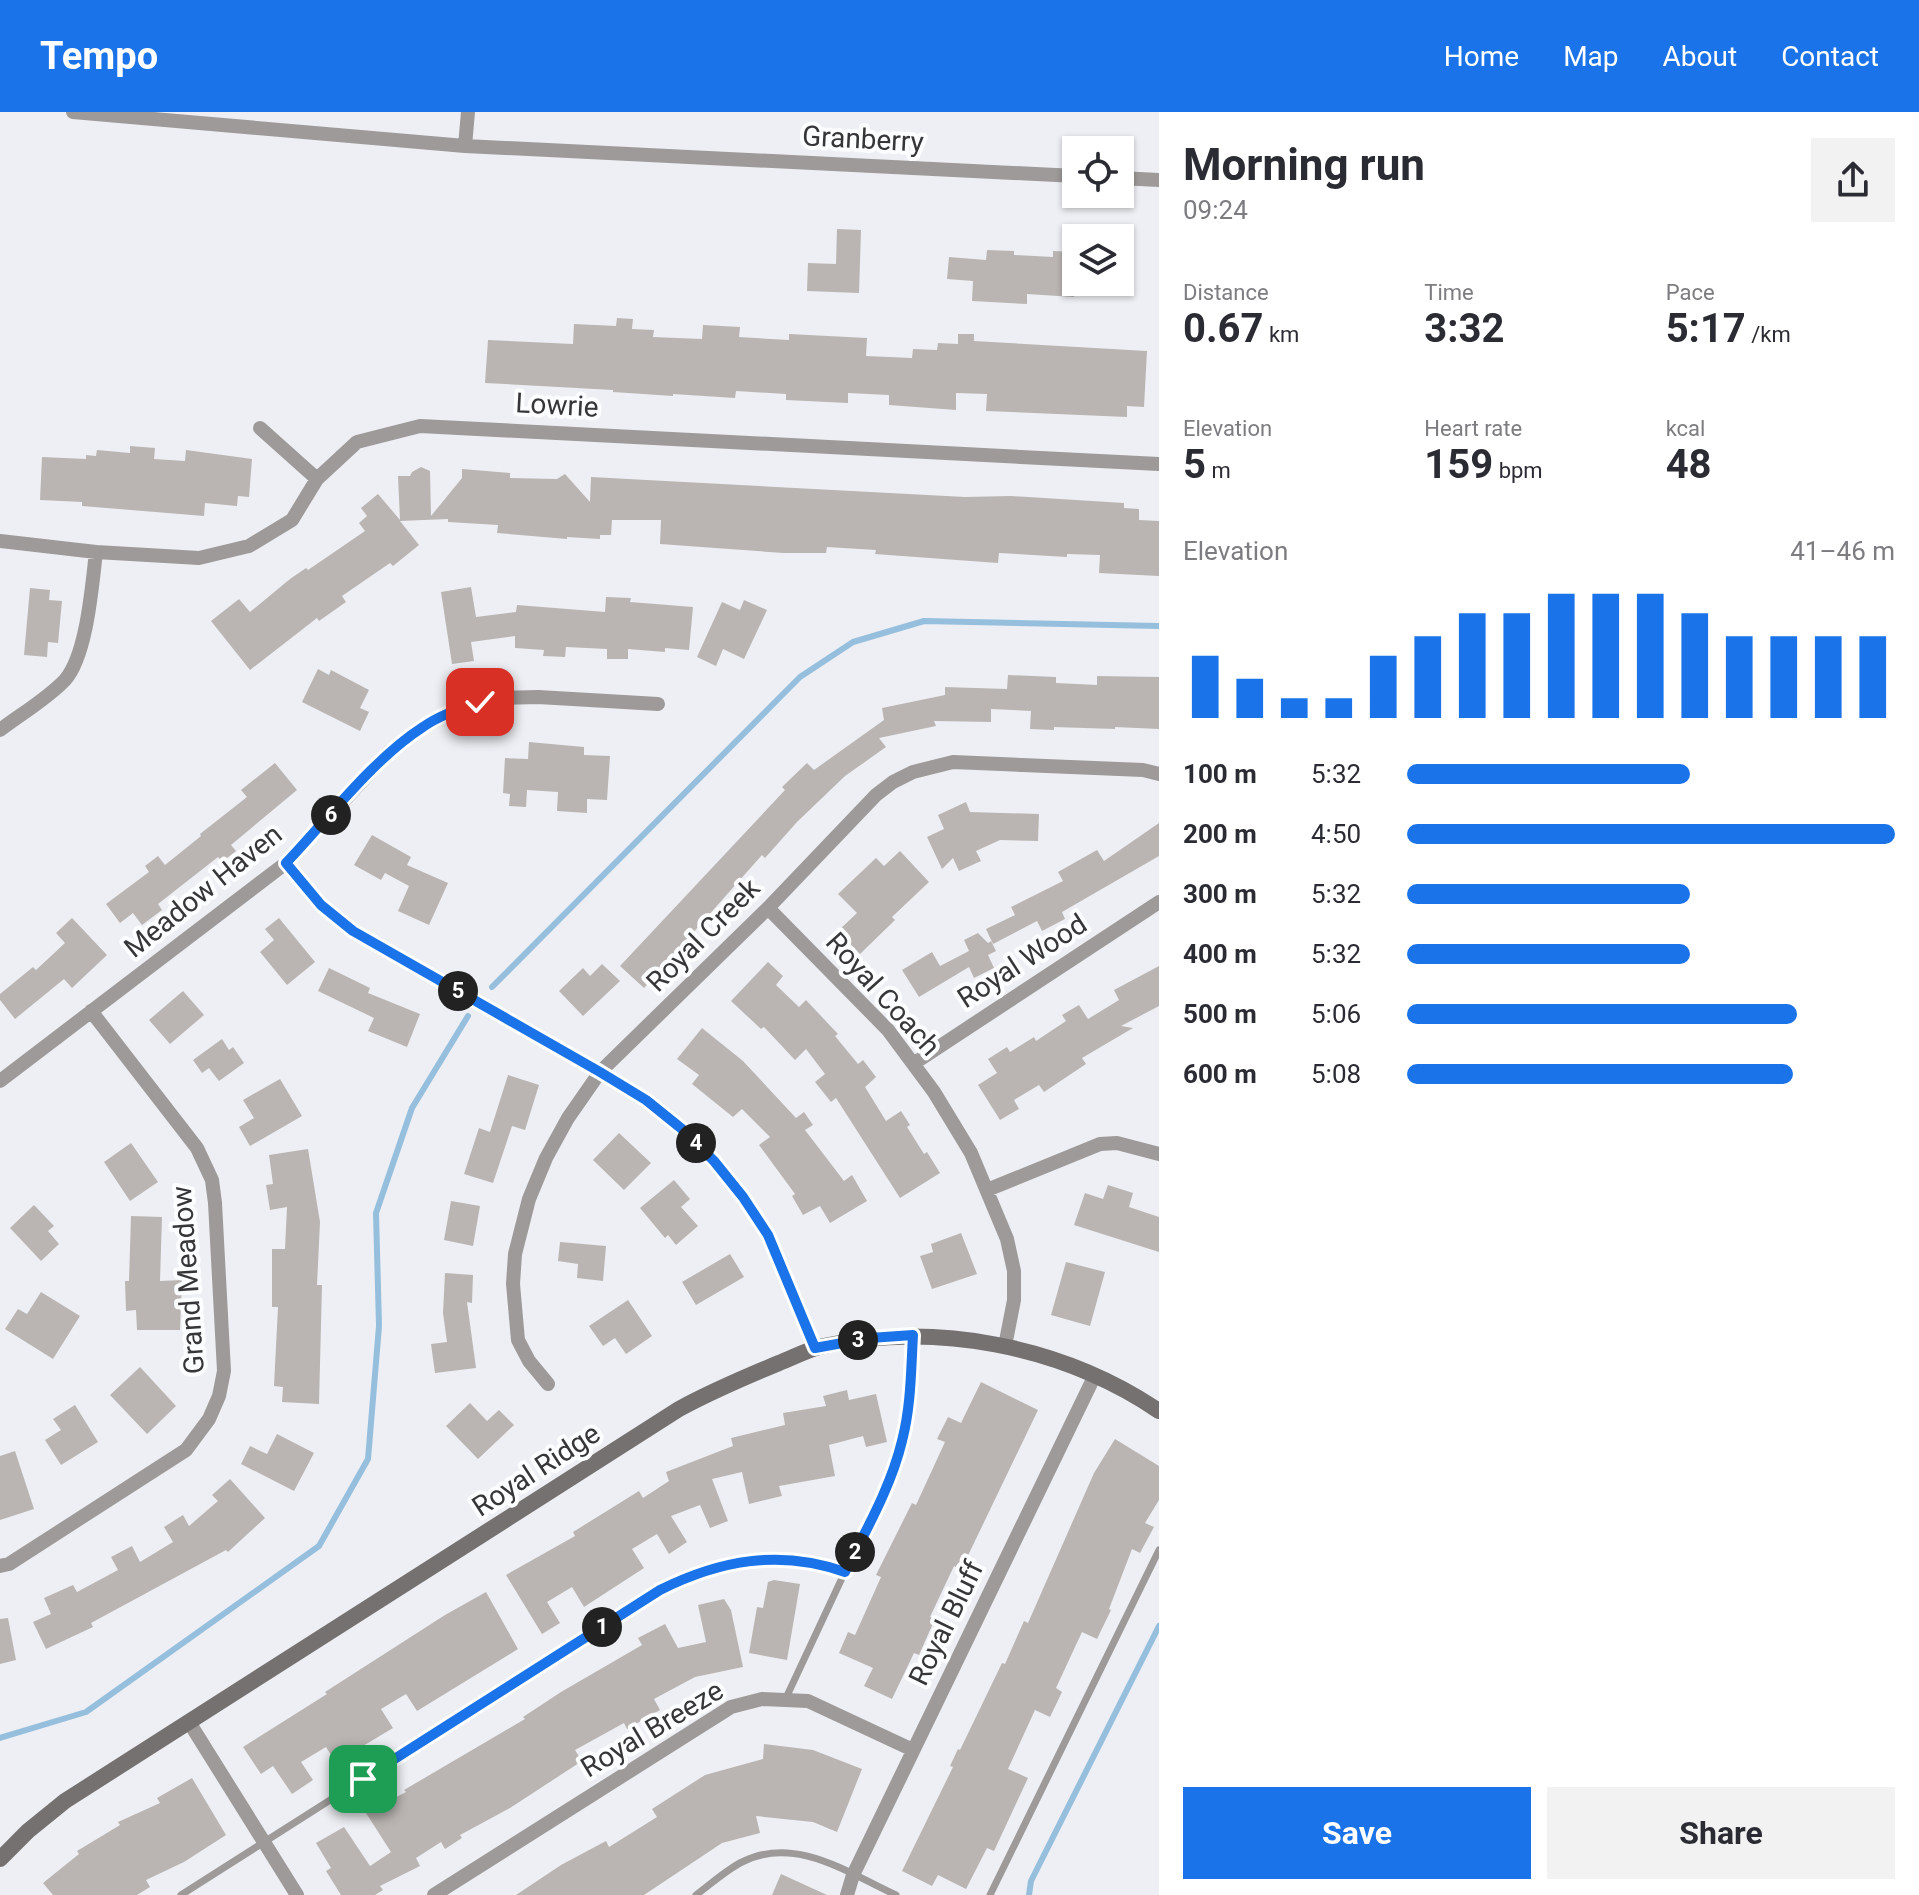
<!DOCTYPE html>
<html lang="en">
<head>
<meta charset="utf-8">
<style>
  :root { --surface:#fff; --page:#f2f2f3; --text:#2b2b33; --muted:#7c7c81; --accent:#1a73e8 }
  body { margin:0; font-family:Roboto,sans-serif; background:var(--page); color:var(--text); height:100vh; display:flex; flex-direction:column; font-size:30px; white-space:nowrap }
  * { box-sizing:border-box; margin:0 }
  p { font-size:26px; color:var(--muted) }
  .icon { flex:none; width:44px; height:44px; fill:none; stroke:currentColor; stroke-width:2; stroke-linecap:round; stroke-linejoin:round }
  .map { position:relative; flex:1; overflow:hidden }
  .panel { display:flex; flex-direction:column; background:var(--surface); width:760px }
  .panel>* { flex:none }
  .tools { position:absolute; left:1062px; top:24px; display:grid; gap:16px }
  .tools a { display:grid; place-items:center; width:72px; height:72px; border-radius:0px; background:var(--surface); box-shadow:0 2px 6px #0004; font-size:40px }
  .pin { position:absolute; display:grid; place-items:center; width:68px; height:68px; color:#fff; margin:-34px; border-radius:16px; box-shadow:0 4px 12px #0006 }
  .km { position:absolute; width:40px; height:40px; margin:-20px; border-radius:50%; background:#222; color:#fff; font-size:22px; line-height:40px; text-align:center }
  .round { display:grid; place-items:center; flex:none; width:84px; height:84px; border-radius:0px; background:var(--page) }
  .summary { display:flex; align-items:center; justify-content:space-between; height:136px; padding:0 24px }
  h1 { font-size:44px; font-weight:700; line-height:60px }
  .stats { display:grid; grid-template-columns:repeat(3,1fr); gap:12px; height:136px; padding:8px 24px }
  .stats div { display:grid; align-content:center }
  .stats b { font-size:40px; font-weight:700 }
  .stats small { font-size:22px; font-weight:400 }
  .stats p { font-size:22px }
  .chart { height:224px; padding:16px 24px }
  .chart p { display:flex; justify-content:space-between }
  .chart svg { width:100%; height:144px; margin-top:8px; stroke:var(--accent); stroke-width:6 }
  .action { display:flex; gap:16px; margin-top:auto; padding:16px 24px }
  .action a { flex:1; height:92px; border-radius:0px; background:var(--accent); color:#fff; font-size:32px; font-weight:700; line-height:92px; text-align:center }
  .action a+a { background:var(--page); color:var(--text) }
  ul { padding:0 24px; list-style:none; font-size:26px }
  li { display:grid; grid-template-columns:128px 96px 1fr; align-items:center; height:60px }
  li i { height:20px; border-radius:10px; background:var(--accent) }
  header { display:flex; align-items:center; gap:48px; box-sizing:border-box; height:112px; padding:0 40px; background:var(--accent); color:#fff }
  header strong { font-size:38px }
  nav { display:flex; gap:44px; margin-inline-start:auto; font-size:28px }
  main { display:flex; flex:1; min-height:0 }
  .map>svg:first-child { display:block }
</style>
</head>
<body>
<header>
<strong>Tempo</strong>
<nav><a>Home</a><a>Map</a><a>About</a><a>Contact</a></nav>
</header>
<main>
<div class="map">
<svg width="1159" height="1783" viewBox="0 0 1159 1783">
  <rect width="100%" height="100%" fill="#eeeff4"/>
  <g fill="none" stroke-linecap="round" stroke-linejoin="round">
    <path stroke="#95bfdd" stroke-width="6" d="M492 875 800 565 853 530 924 509 1159 514
      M0 1626 86 1600 319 1434 368 1347 379 1214 376 1101 412 996 468 904
      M1029 1783 1031 1769 1159 1514"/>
  </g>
  <path fill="#bab5b2" d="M837 117 861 118 859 181 807 179 808 151 836 152Z
    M987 138 1014 139V143L1053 145V139L1076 140 1074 185 1027 182V192L972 189 973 169 947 167 949 145 986 148Z
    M617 206 633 207 632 217 654 218 653 225 702 227 703 213 740 215 739 225 789 228V222L867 226 866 244 912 246 913 237 937 238 938 231 958 232V222H974V229L1147 239 1144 295 1127 294V305L986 299 987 282 956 281V298L889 293V283L848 281V291L786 288V282L736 279 735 286 673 282V284L613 280V278L485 271 488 228 573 232 574 212 616 214Z
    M130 334 155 336 154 347 185 349 186 338 252 347 249 385 238 384 237 394 205 391 204 404 82 394V390L40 388 42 345 86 347V343L96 344 97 338 130 341Z
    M421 355 430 359 431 404 462 366V357L510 361V366L557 367 565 362 590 390 591 365 965 385 1011 384 1124 391V396L1139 397V408L1159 409V464L1099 461 1100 443 1067 442V445L999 441 998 451 875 442 876 438 827 435 826 441H783L660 432 661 408H612L611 423H600V427L567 425V427L497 421 498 413 448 410V407L400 409 419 433 393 454 390 451 342 484 346 490 319 509 317 506 250 558 211 509 239 487 250 500 290 467 306 456 308 458 365 419 359 411 367 404 361 396 378 382 400 408 398 364H410L412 360Z
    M471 475 476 505 516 500 517 493 605 500 606 485 631 486 630 490 693 495 689 538 665 536V540L628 537V547H607V537L566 535 565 545 543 544 544 538 515 536V524L471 530 474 549 452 552 441 480Z
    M30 476 50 478 49 488 62 489 58 531 48 530 47 545 24 543Z
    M744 488 767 498 744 547 723 537 716 554 697 545 722 490 740 498Z
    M318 557 329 563 331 558 369 578 360 596 369 600 360 619 302 590Z
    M1008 563 1056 565V571L1097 573V564L1159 565V617L1115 615V617L1054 615V618L1030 617 1031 599 991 597V610L934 609 936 614 879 626 886 635 845 664 797 710 765 746 762 743 644 876 620 854 785 678 782 675 807 651 814 658 884 608 882 596 945 583V575L1007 577Z
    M529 630 584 635V643L610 644 607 688 587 687V701L557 699 558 680 527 678 526 695 509 694 510 682 503 681 505 646 528 647Z
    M275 651 297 678 231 733 236 739 222 750 218 745 158 792 162 798 142 813 133 801 120 811 106 792 149 760 145 754 158 744 165 753 201 724 200 722 247 685 241 678Z
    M966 690 970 700 1039 702 1038 729 1000 728 976 739 981 749 959 759 953 746 942 757 927 725 944 717 938 703Z
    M1159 711V744L1062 800 1065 807 1042 819 1037 809 993 832 986 817 1015 803 1011 795 1063 769 1058 760 1097 738 1104 749Z
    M372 723 411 745 407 753 448 771 429 813 398 799 409 774 385 761 381 768 354 753Z
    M900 739 929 770 892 805 895 808 860 842 838 819 857 801 838 782 876 746 884 754Z
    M72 806 107 843 72 876 64 867 15 907 0 888V882L33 855 36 858 65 831 56 821Z
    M279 806 315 850 287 873 260 840 274 828 265 817Z
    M978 821 988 831 991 829 996 839 988 843 994 856 974 866 969 855 919 885 902 858 932 840 940 854 969 839 964 828Z
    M768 850 783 864 776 873 799 895 806 888 838 922 835 924 858 952 863 948 876 965 865 975 886 1009 901 999 910 1013 907 1015 924 1042 927 1040 940 1061 900 1086 836 986 831 990 815 970 825 962 806 937 795 948 764 915 761 917 731 889Z
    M602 852 620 869 583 904 559 879 583 856 590 864Z
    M1159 854V894L1121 914 1133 916 1082 946 1086 952 1044 980 1039 973 1014 988 1019 997 1000 1008 978 973 997 961 988 947 1007 935 1010 940 1034 925 1036 929 1066 909 1062 903 1079 893 1088 907 1119 888 1114 878Z
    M329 856 370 876 368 881 420 902 407 935 368 919 374 906 318 879Z
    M183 879 204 903 170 932 149 908Z
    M702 916 743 949 796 1006 804 1000 813 1013 805 1018 844 1069 852 1063 867 1089 830 1111 820 1094 803 1103 792 1084 795 1082 759 1033 770 1025 742 997 733 1005 692 972 699 963 677 947Z
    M222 927 229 938 233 935 244 951 219 969 209 956 202 961 193 948Z
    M508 963 539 973 525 1018 512 1014 493 1071 464 1062 479 1016 490 1020Z
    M280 967 302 1004 250 1034 239 1015 254 1006 243 988Z
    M619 1021 651 1051 624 1078 593 1048Z
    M131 1031 158 1070 130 1089 104 1050Z
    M308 1037 320 1110 317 1173H322L319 1292 282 1290 283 1275 274 1274 278 1195H272V1137H285L287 1095 270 1098 266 1073 273 1072 269 1043Z
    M674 1068 690 1087 681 1095 698 1114 676 1133 668 1123 665 1126 640 1096Z
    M1108 1073 1133 1081 1129 1095 1159 1105V1140L1074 1113 1085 1081 1103 1087Z
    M451 1089 480 1094 473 1134 444 1128Z
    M34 1093 54 1114 48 1119 59 1132 41 1149 10 1116Z
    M131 1104 162 1105 160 1169 182 1168 180 1218H137L136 1198 126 1199 125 1169H129Z
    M961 1121 977 1162 932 1177 920 1144 933 1140 931 1132Z
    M560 1130 606 1134 603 1169 577 1166 578 1152 558 1149Z
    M730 1142 744 1165 696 1193 682 1170Z
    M1066 1150 1105 1160 1090 1214 1051 1203Z
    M445 1161 473 1163 472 1191 467 1190 476 1256 435 1261 431 1232 447 1230 443 1201Z
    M41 1180 80 1204 53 1247 5 1217 18 1197 27 1202Z
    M628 1188 652 1224 626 1242 615 1226 603 1234 589 1214Z
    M140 1255 176 1294 147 1322 110 1283Z
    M981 1270 1038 1298 961 1458 954 1454 930 1505 935 1507 919 1543 914 1541 892 1587 864 1574 873 1556 839 1541 848 1520 855 1523 881 1465 876 1463 912 1391 916 1393 945 1330 937 1327 948 1305 961 1311Z
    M847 1278 849 1288 876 1282 887 1330 866 1335 863 1324 829 1333 835 1364 779 1374 782 1384 749 1392 742 1360 712 1367 728 1409 710 1416 700 1393 671 1404 687 1430 669 1442 657 1422 632 1437 644 1456 584 1495 572 1475 547 1490 560 1511 542 1522 506 1463 575 1424 573 1420 639 1379 643 1386 669 1369 666 1360 733 1334 731 1326 785 1313 783 1301 826 1294 823 1284Z
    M470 1291 487 1309 499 1298 514 1313 478 1347 446 1314Z
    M75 1293 98 1330 61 1353 45 1328 61 1318 53 1307Z
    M277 1322 314 1341 294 1379 241 1352 250 1334 267 1342Z
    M1115 1327 1159 1354V1388L1145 1411 1154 1415 1140 1441 1132 1437 1109 1497 1111 1498 1097 1527 1082 1520 1056 1576 1062 1580 1050 1605 1035 1598 1008 1657 1028 1666 994 1739 987 1736 966 1777 938 1763 932 1774 902 1759 953 1655 950 1654 958 1637 960 1638 1002 1551 1005 1552 1024 1509 1028 1511 1094 1361Z
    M15 1339 34 1397 0 1408V1344Z
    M230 1367 265 1406 228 1440 226 1438 91 1511 93 1515 46 1537 33 1510 51 1502 44 1486 73 1473 77 1480 118 1458 111 1445 132 1434 140 1450 173 1430 164 1415 183 1403 189 1414 218 1389 212 1383Z
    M774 1468 800 1472 787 1548 749 1541 757 1495 763 1496 768 1470Z
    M486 1480 518 1537 417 1599 406 1582 381 1597 393 1616 353 1640 354 1643 337 1653 326 1635 301 1650 313 1668 292 1682 273 1654 261 1662 243 1635 327 1582 325 1580 445 1503Z
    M724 1487 731 1498 743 1555 695 1565 654 1587 660 1598 627 1617 624 1611 575 1638 582 1649 510 1696 460 1723 462 1726 445 1737 441 1730 416 1746 420 1754 380 1774 383 1778 375 1783H341L326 1759 331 1756 316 1731 344 1715 370 1754 391 1740 366 1701 406 1680 404 1678 525 1607 523 1605 561 1580 642 1533 638 1526 665 1512 678 1536 706 1530 698 1493Z
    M8 1506 16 1548 0 1552V1507Z
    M764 1632 813 1638 862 1657 837 1720 813 1710 756 1704 760 1721 722 1731 644 1783H516L561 1753 606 1729 609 1735 657 1705 652 1697 705 1663 763 1647Z
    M192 1666 226 1723 184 1750 146 1768 150 1775 137 1783H53L43 1771 79 1742 77 1739 120 1713 118 1710 160 1691 157 1686Z
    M781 1762 827 1783H772Z"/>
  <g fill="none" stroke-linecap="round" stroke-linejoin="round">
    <path stroke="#9d9a99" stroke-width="7" d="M785 1588 893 1357 908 1299 913 1224
      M181 1783 660 1478C720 1448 780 1437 845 1460
      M696 1783C711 1772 726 1758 742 1750 795 1723 848 1761 896 1783
      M990 1783 1159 1438"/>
    <path stroke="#9d9a99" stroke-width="14" d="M73 0 465 34 1076 64
      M465 34 468 0
      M1120 66 1159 68
      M260 316 317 367
      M0 429 96 440 199 446 249 434 292 408 317 367 357 330 420 314 1159 352
      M0 618C21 602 47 587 65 568 87 543 92 473 96 440
      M286 751 321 793 353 819 600 960 646 988 682 1017 714 1049 743 1085 768 1123 815 1236
      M768 796 888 918 934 980 971 1041 1007 1127 1014 1159V1188L1005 1234
      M913 952 1159 790
      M0 969 286 751 389 640 423 615 460 596 501 586 538 585 658 592
      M987 1078 1100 1032 1117 1031 1159 1042
      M548 1272 529 1249 518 1228 513 1172 515 1142 529 1087 546 1046 568 1006 600 960 768 796 876 683 893 670 913 660 953 650 1143 658 1159 662
      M0 1454 9 1452 186 1338 209 1307 219 1284 224 1259 215 1091 212 1068 197 1036 91 899
      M189 1610 297 1783
      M434 1783 731 1595 762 1587 808 1589 913 1638
      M847 1783 853 1763 1095 1263"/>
    <path stroke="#757170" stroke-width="16" d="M0 1747 28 1719 65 1689 679 1297C712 1279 745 1265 779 1251 792 1246 805 1239 819 1235 934 1209 1061 1233 1159 1299"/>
  </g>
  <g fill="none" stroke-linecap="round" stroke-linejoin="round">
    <g stroke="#fff" stroke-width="16">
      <path id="route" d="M363 1667 660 1478C720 1448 780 1437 845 1460 866 1418 891 1375 902 1329 911 1295 911 1258 913 1223L870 1226 815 1236 768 1123 743 1085 714 1049 682 1017 646 988 600 960 353 819 321 793 286 751C327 708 373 647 423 615 440 603 460 596 480 590"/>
    </g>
    <use href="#route" stroke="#1a73e8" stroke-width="10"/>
  </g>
  <g text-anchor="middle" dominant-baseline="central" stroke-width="8" stroke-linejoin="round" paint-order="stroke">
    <g font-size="28" fill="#363638" stroke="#fcfdff">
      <text transform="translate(863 27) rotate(3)">Granberry</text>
      <text transform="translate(557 293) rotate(3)">Lowrie</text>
      <text transform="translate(203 779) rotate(-39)">Meadow Haven</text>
      <text transform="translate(703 823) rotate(-45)">Royal Creek</text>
      <text transform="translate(1022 849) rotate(-33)">Royal Wood</text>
      <text transform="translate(883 882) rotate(48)">Royal Coach</text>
      <text transform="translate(188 1168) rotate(-94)">Grand Meadow</text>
      <text transform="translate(536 1358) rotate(-33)">Royal Ridge</text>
      <text transform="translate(946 1511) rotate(-64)">Royal Bluff</text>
      <text transform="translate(652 1617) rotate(-31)">Royal Breeze</text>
    </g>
  </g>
</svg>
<div class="tools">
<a><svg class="icon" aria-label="locate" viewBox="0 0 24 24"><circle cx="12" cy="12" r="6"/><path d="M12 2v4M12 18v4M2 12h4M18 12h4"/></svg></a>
<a><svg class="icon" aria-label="layers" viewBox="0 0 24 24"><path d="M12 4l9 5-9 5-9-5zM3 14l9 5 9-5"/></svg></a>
</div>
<div class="pin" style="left:363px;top:1667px;background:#1e9e55"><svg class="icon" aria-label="arrive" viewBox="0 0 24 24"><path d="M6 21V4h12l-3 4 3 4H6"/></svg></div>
<div class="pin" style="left:480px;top:590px;background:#d93025"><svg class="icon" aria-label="check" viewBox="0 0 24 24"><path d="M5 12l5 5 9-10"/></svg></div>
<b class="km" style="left:602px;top:1515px">1</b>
<b class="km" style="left:855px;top:1440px">2</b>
<b class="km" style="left:858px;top:1228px">3</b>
<b class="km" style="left:696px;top:1031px">4</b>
<b class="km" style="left:458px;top:879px">5</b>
<b class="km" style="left:331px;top:703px">6</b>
</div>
<section class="panel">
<div class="summary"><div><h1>Morning run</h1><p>09:24</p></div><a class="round"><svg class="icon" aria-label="share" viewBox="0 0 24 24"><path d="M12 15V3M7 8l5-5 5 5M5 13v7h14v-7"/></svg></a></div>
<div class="stats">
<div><p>Distance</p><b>0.67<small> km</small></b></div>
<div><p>Time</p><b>3:32</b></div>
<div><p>Pace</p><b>5:17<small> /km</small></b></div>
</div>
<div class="stats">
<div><p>Elevation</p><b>5<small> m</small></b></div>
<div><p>Heart rate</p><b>159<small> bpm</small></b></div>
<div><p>kcal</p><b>48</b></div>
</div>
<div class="chart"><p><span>Elevation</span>41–46 m</p>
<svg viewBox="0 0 160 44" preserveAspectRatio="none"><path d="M5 44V25M15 44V32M25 44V38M35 44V38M45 44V25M55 44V19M65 44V12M75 44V12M85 44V6M95 44V6M105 44V6M115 44V12M125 44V19M135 44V19M145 44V19M155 44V19"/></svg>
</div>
<ul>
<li><b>100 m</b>5:32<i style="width:58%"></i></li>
<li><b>200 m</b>4:50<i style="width:100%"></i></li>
<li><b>300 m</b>5:32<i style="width:58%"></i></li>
<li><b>400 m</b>5:32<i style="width:58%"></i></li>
<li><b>500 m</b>5:06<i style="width:80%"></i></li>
<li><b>600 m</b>5:08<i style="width:79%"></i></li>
</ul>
<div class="action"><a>Save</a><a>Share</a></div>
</section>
</main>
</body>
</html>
